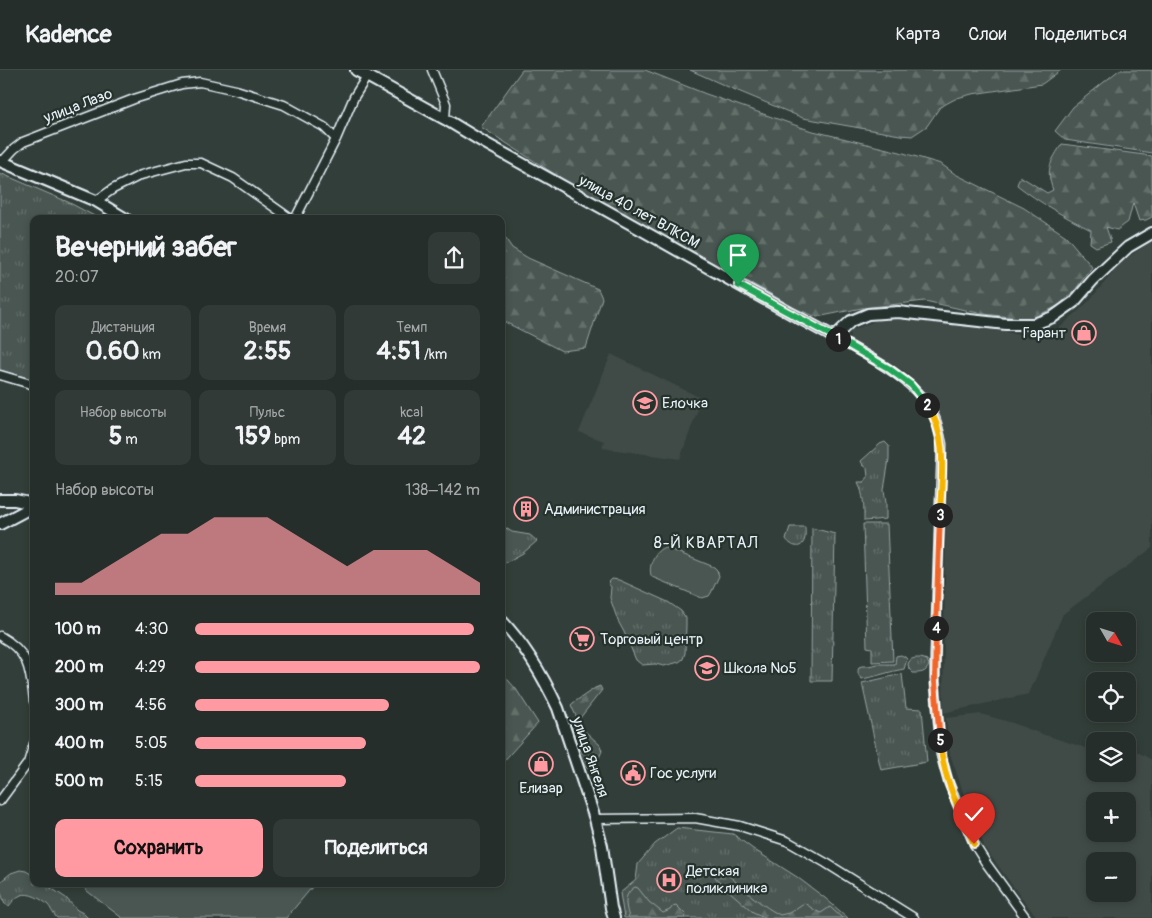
<!DOCTYPE html>
<html lang="ru">
<head>
<meta charset="utf-8">
<style>
  :root { --surface:#262e2b; --page:#323a37; --text:#f1f3f6; --muted:#a4a8a9; --line:#424a47; --accent:#ff9aa2 }
  body { margin:0; font-family:Pangolin,sans-serif; background:var(--page); color:var(--text); height:100vh; display:flex; flex-direction:column; font-size:19px; white-space:nowrap }
  * { box-sizing:border-box; margin:0 }
  p { font-size:16px; color:var(--muted) }
  .icon { flex:none; width:28px; height:28px; fill:none; stroke:currentColor; stroke-width:2; stroke-linecap:round; stroke-linejoin:round }
  .map { position:relative; flex:1; overflow:hidden }
  .panel { position:absolute; left:30px; top:145px; width:475px; height:672px; display:flex; flex-direction:column; background:var(--surface); border-radius:10px; box-shadow:0 2px 8px #0003,0 0 0 1px var(--line) }
  .panel>* { flex:none }
  .needle { width:32px; rotate:129deg }
  .controls { position:absolute; left:1086px; top:542px; display:grid; gap:10px }
  .controls a { display:grid; place-items:center; width:50px; height:50px; border-radius:10px; background:var(--surface); box-shadow:0 2px 8px #0003,0 0 0 1px var(--line); font-size:25px }
  .pin { position:absolute; display:grid; place-items:center; width:42px; height:42px; color:#fff; margin:-51px -21px; border-radius:50% 50% 50% 0; rotate:-45deg; box-shadow:0 0 5px #0007 }
  .pin .icon { rotate:45deg }
  .km { position:absolute; width:25px; height:25px; margin:-12px; border-radius:50%; background:#222; color:#fff; font-size:14px; line-height:25px; text-align:center }
  .round { display:grid; place-items:center; flex:none; width:52px; height:52px; border-radius:10px; background:var(--page) }
  .head { display:flex; align-items:center; justify-content:space-between; height:85px; padding:0 25px }
  h1 { font-size:28px; font-weight:700; line-height:38px }
  .figures { display:grid; grid-template-columns:repeat(3,1fr); gap:8px; height:85px; padding:5px 25px }
  .figures div { display:grid; align-content:center; border-radius:10px; background:var(--page); text-align:center }
  .figures b { font-size:25px; font-weight:700 }
  .figures small { font-size:14px; font-weight:400 }
  .figures p { font-size:14px }
  .chart { height:140px; padding:10px 25px }
  .chart p { display:flex; justify-content:space-between }
  .chart svg { width:100%; height:90px; margin-top:5px; fill:var(--accent); opacity:.7 }
  .cta { display:flex; gap:10px; margin-top:auto; padding:10px 25px }
  .cta a { flex:1; height:58px; border-radius:10px; background:var(--accent); color:#111; font-size:20px; font-weight:700; line-height:58px; text-align:center }
  .cta a+a { background:var(--page); color:var(--text) }
  ul { padding:0 25px; list-style:none; font-size:16px }
  li { display:grid; grid-template-columns:80px 60px 1fr; align-items:center; height:38px }
  li i { height:12px; border-radius:6px; background:var(--accent) }
  header { display:flex; align-items:center; gap:30px; box-sizing:border-box; height:70px; padding:0 25px; background:var(--surface); border-bottom:1px solid var(--line) }
  header strong { font-size:24px }
  nav { display:flex; gap:28px; margin-inline-start:auto; font-size:18px }
  .map>svg:first-child { display:block }
</style>
</head>
<body>
<header>
<strong>Kadence</strong>
<nav><a>Карта</a><a>Слои</a><a>Поделиться</a></nav>
</header>
<div class="map">
<svg width="1152" height="848" viewBox="0 0 1152 848">
  <defs>
    <pattern id="grass-tufts" width="24" height="20" patternUnits="userSpaceOnUse" patternTransform="scale(1.25)"><rect width="24" height="20" fill="#495651"/><path d="M3 7l-1-3M5 7V3M7 7l1-3M15 17l-1-3M17 17v-4M19 17l1-3" fill="none" stroke="#636f6b"/></pattern>
    <pattern id="forest-firs" width="22" height="20" patternUnits="userSpaceOnUse" patternTransform="scale(1.25)"><rect width="22" height="20" fill="#495651"/><path d="M5 1l3.5 6h-7zM16 11l3.5 6h-7z" fill="#636f6b"/></pattern>
  </defs>
  <rect width="100%" height="100%" fill="#323e39"/>
  <filter id="ink" filterUnits="userSpaceOnUse"><feTurbulence type="fractalNoise" baseFrequency=".02" numOctaves="2"/><feDisplacementMap in="SourceGraphic" scale="10" xChannelSelector="R" yChannelSelector="G"/><feConvolveMatrix kernelMatrix="1 2 1 2 8 2 1 2 1" color-interpolation-filters="sRGB"/></filter>
  <g filter="url(#ink)">
    <path fill="#3f4b46" fill-rule="evenodd" d="M1152 172V478L1063 544 1029 624 943 643 947 369 934 336 906 302 850 272V261L881 249 939 252 1000 260 1029 268 1055 262 1088 232 1122 192 1147 174Z
      M611 284 701 328 698 339 680 389 602 378 604 371 579 362Z
      M981 644 1013 653 1039 663 1095 681V704H1128V682L1136 681 1152 690V848H1038L1023 830 985 778 969 739 950 684 946 648ZM1095 731H1128V764H1095ZM1095 791H1128V824H1095Z"/>
    <path fill="url(#grass-tufts)" stroke="#98a4a4" d="M0 103 68 132 100 149H34V309L0 301Z
      M885 372 889 376V389L884 420 886 433V449L864 451C864 437 864 425 858 412H864L868 407 867 398 863 395 861 391 880 374Z
      M863 454H887L893 591 872 592V578L867 577Z
      M501 455 512 462 530 465 537 471 523 483 501 495Z
      M790 457H805C805 462 806 467 804 471 800 481 790 475 786 469Z
      M812 458 835 464 832 611H811Z
      M612 509 619 510 639 519 668 532 681 541 686 548V555L685 583 683 589 679 592 664 596 655 594 642 595 636 590 624 562 618 551 610 528 611 517 608 513Z
      M901 585 905 587 907 589 904 599C890 601 876 607 862 609 858 606 857 602 859 597L862 596H868L878 594H895L896 586Z
      M921 588 927 590 929 595C926 603 921 603 913 603L909 599 908 594C910 588 914 588 921 588Z
      M902 604 906 638 922 639 927 692 881 700 862 613Z
      M677 758 733 764 753 779 797 807 825 828 848 848H624L620 823 636 810 638 794 655 774Z
      M20 800 26 801 34 806V814H45L66 828 77 840 83 843 88 848H57C52 843 51 838 48 835 42 829 29 822 21 825 16 827 12 832 9 836L5 834 0 820V812L11 803Z"/>
    <path fill="url(#forest-firs)" stroke="#98a4a4" d="M522 0H645L706 24 809 60 900 82 941 94 955 104 1024 138 1066 166 1092 197 1075 220 1058 236 1030 249 983 244 925 231 862 238 817 247 794 238 771 224 589 126 481 57Z
      M690 0H1061L1042 14 972 24 957 28 940 37 927 56 912 66 900 65 803 48 726 16Z
      M1119 0H1152V83L1065 70 1055 61 1073 37Z
      M1062 74 1152 86V147L1146 150 1139 151 1133 133 1128 152 1117 160 1106 157 1111 172 1096 177 1090 173 1091 160C1065 147 1040 133 1017 115L1020 106 1047 123 1053 120C1045 99 1051 91 1062 74Z
      M501 162 512 178 528 188 598 219 602 228 586 278 562 281 501 250Z
      M501 602 516 619 538 653 501 694Z
      M600 616 602 620 580 648 576 646 571 635 573 633 595 618Z
      M573 650 600 675 602 681 596 694 593 696 586 697 581 690 571 655Z
      M718 801C730 803 738 815 747 822 756 830 770 840 780 845L789 843 804 833C810 836 814 841 821 843L830 837 842 848H766L753 842 720 813 715 807V802Z
      M635 817 638 818 649 832 663 843 670 840 673 836 676 835 686 845 685 848H629C626 836 622 825 635 817Z"/>
    <path fill="#495651" stroke="#98a4a4" d="M663 478H667L714 497 717 500 719 506 711 523 709 526 702 528 652 507C647 499 654 481 663 478Z
      M81 814H311L313 816 286 848H122L87 821Z"/>
    <g fill="none" stroke-linecap="round" stroke-linejoin="round">
      <g stroke="#e8f1f8" stroke-width="11">
        <path id="minor" d="M432 0 446 34 445 49
          M2 92 14 79 23 72 134 29 182 14 200 12 236 20 284 35 324 57 336 69
          M96 131 113 119 141 105 186 93H201L233 108 291 149
          M295 149 336 69 354 27 367 6
          M834 267C869 287 917 309 935 348 938 356 940 365 942 374L935 586V611L941 685 948 711 974 774 986 793 1026 848
          M0 305 34 315
          M0 566C30 583 30 600 34 631
          M0 731 28 693 34 674
          M595 749 695 748 740 756 787 771 826 793 914 848"/>
      </g>
      <g stroke="#e8f1f8" stroke-width="14">
        <path id="tertiary" d="M356 0 445 49 483 72 638 158 739 215 834 267 851 251 868 244 898 242 1006 254H1034L1053 247 1074 232 1093 210 1128 177 1152 163
          M0 91 96 131 126 149
          M0 430H15L34 434
          M0 454 34 436
          M501 550C525 575 543 606 558 638L595 749 602 776 611 838 614 848"/>
      </g>
      <use href="#minor" stroke="#26332d" stroke-width="8"/>
      <use href="#tertiary" stroke="#26332d" stroke-width="10"/>
    </g>
  </g>
  <g fill="none" stroke-linecap="round" stroke-linejoin="round" filter="url(#ink)">
    <g stroke="#fff" stroke-width="10">
      <path id="split-1" d="M738 215 838 269"/>
    </g>
    <g stroke="#fff" stroke-width="10">
      <path id="split-2" d="M838 269 888 298 911 315 927 335"/>
    </g>
    <g stroke="#fff" stroke-width="10">
      <path id="split-3" d="M927 335C949 366 941 410 940 445"/>
    </g>
    <g stroke="#fff" stroke-width="10">
      <path id="split-4" d="M936 558 940 445"/>
    </g>
    <g stroke="#fff" stroke-width="10">
      <path id="split-5" d="M936 558 935 612 940 670"/>
    </g>
    <g stroke="#fff" stroke-width="10">
      <path id="split-6" d="M940 670C942 706 960 741 974 774"/>
    </g>
    <use href="#split-1" stroke="#22a559" stroke-width="6"/>
    <use href="#split-2" stroke="#22a559" stroke-width="6"/>
    <use href="#split-3" stroke="#f5b400" stroke-width="6"/>
    <use href="#split-4" stroke="#f0652b" stroke-width="6"/>
    <use href="#split-5" stroke="#f0652b" stroke-width="6"/>
    <use href="#split-6" stroke="#f5b400" stroke-width="6"/>
  </g>
  <defs>
    <g id="shop-ring" transform="scale(1.25)"><circle r="9.5" fill="#26332d" stroke="#ff9aa2" stroke-width="1.5"/><path d="M-5-2.5h2.3a2.7 3.5 0 0 1 5.4 0H5L5.5 6h-11ZM-1.5-2.5h3a1.5 2.3 0 0 0-3 0Z" fill="#ff9aa2"/></g>
    <g id="school-ring" transform="scale(1.25)"><circle r="9.5" fill="#26332d" stroke="#ff9aa2" stroke-width="1.5"/><path d="M0-5L7-2L0 1L-7-2ZM-4 1L0 2.5L4 1V4Q0 6-4 4Z" fill="#ff9aa2"/></g>
    <g id="building-ring" transform="scale(1.25)"><circle r="9.5" fill="#26332d" stroke="#ff9aa2" stroke-width="1.5"/><path d="M-4-6H4V6H1V3H-1V6H-4ZM-2.5-4.3h1.7v1.8h-1.7ZM.8-4.3h1.7v1.8H.8ZM-2.5-1h1.7V.8h-1.7ZM.8-1h1.7V.8H.8Z" fill="#ff9aa2"/></g>
    <g id="supermarket-ring" transform="scale(1.25)"><circle r="9.5" fill="#26332d" stroke="#ff9aa2" stroke-width="1.5"/><path d="M-6-5.5h2.5l.6 2H6L4.5 2H-2.5L-4.4-4H-6ZM-1.5 3.2a1.3 1.3 0 1 0 .1 0ZM3 3.2a1.3 1.3 0 1 0 .1 0Z" fill="#ff9aa2"/></g>
    <g id="civic-ring" transform="scale(1.25)"><circle r="9.5" fill="#26332d" stroke="#ff9aa2" stroke-width="1.5"/><path d="M-.6-6.5H3V-4.5H.6V-3L4-1V1h2V6H-6V1h2V-1L-.6-3ZM-1.2 2.5V6h2.4V2.5Z" fill="#ff9aa2"/></g>
    <g id="hospital-ring" transform="scale(1.25)"><circle r="9.5" fill="#26332d" stroke="#ff9aa2" stroke-width="1.5"/><path d="M-5-5h3v3.5h4V-5h3V5h-3V1.5h-4V5h-3Z" fill="#ff9aa2"/></g>
  </defs>
  <g fill-rule="evenodd">
    <use href="#shop-ring" x="1084" y="263"/>
    <use href="#school-ring" x="645" y="333"/>
    <use href="#building-ring" x="526" y="439"/>
    <use href="#supermarket-ring" x="582" y="569"/>
    <use href="#school-ring" x="707" y="598"/>
    <use href="#shop-ring" x="541" y="694"/>
    <use href="#civic-ring" x="633" y="703"/>
    <use href="#hospital-ring" x="669" y="810"/>
  </g>
  <g text-anchor="middle" dominant-baseline="central" stroke-width="4.5" stroke-linejoin="round" paint-order="stroke">
    <g font-size="15" fill="#e8f1f8" stroke="#26332d">
      <text transform="translate(78 36) rotate(-21)">улица Лазо</text>
      <text transform="translate(639 142) rotate(29)">улица 40 лет ВЛКСМ</text>
      <text transform="translate(590 687) rotate(71)">улица Янгеля</text>
    </g>
    <g font-size="15" fill="#e8f1f8" stroke="#26332d" text-anchor="start">
      <text x="1066" y="263" text-anchor="end">Гарант</text>
      <text x="662" y="333">Елочка</text>
      <text x="544" y="439">Администрация</text>
      <text x="600" y="569">Торговый центр</text>
      <text x="724" y="598">Школа №5</text>
      <text x="650" y="703">Гос услуги</text>
      <text x="541" y="718" text-anchor="middle">Елизар</text>
      <text x="686" y="801">Детская<tspan x="686" dy="17">поликлиника</tspan></text>
    </g>
    <g font-size="16" letter-spacing="1" fill="#e8f1f8" stroke="#26332d">
      <text x="706" y="473">8-Й КВАРТАЛ</text>
    </g>
  </g>
</svg>
<div class="controls">
<a><svg class="needle" viewBox="-14 -14 28 28"><path d="M0-13l5 13h-10z" fill="#e53935"/><path d="M0 13l5-13h-10z" fill="#a4a8a9"/></svg></a>
<a><svg class="icon" aria-label="locate" viewBox="0 0 24 24"><circle cx="12" cy="12" r="6"/><path d="M12 2v4M12 18v4M2 12h4M18 12h4"/></svg></a>
<a><svg class="icon" aria-label="layers" viewBox="0 0 24 24"><path d="M12 4l9 5-9 5-9-5zM3 14l9 5 9-5"/></svg></a>
<a>+</a>
<a>−</a>
</div>
<div class="pin" style="left:738px;top:215px;background:#1e9e55"><svg class="icon" aria-label="arrive" viewBox="0 0 24 24"><path d="M6 21V4h12l-3 4 3 4H6"/></svg></div>
<div class="pin" style="left:974px;top:774px;background:#d93025"><svg class="icon" aria-label="check" viewBox="0 0 24 24"><path d="M5 12l5 5 9-10"/></svg></div>
<b class="km" style="left:838px;top:269px">1</b>
<b class="km" style="left:927px;top:335px">2</b>
<b class="km" style="left:940px;top:445px">3</b>
<b class="km" style="left:936px;top:558px">4</b>
<b class="km" style="left:940px;top:670px">5</b>
<section class="panel">
<div class="head"><div><h1>Вечерний забег</h1><p>20:07</p></div><a class="round"><svg class="icon" aria-label="share" viewBox="0 0 24 24"><path d="M12 15V3M7 8l5-5 5 5M5 13v7h14v-7"/></svg></a></div>
<div class="figures">
<div><p>Дистанция</p><b>0.60<small> km</small></b></div>
<div><p>Время</p><b>2:55</b></div>
<div><p>Темп</p><b>4:51<small> /km</small></b></div>
</div>
<div class="figures">
<div><p>Набор высоты</p><b>5<small> m</small></b></div>
<div><p>Пульс</p><b>159<small> bpm</small></b></div>
<div><p>kcal</p><b>42</b></div>
</div>
<div class="chart"><p><span>Набор высоты</span>138–142 m</p>
<svg viewBox="0 0 160 44" preserveAspectRatio="none"><path d="M0 44V38L10 38L20 30L30 22L40 14L50 14L60 6L70 6L80 6L90 14L100 22L110 30L120 22L130 22L140 22L150 30L160 38V44z"/></svg>
</div>
<ul>
<li><b>100 m</b>4:30<i style="width:98%"></i></li>
<li><b>200 m</b>4:29<i style="width:100%"></i></li>
<li><b>300 m</b>4:56<i style="width:68%"></i></li>
<li><b>400 m</b>5:05<i style="width:60%"></i></li>
<li><b>500 m</b>5:15<i style="width:53%"></i></li>
</ul>
<div class="cta"><a>Сохранить</a><a>Поделиться</a></div>
</section>
</div>
</body>
</html>
